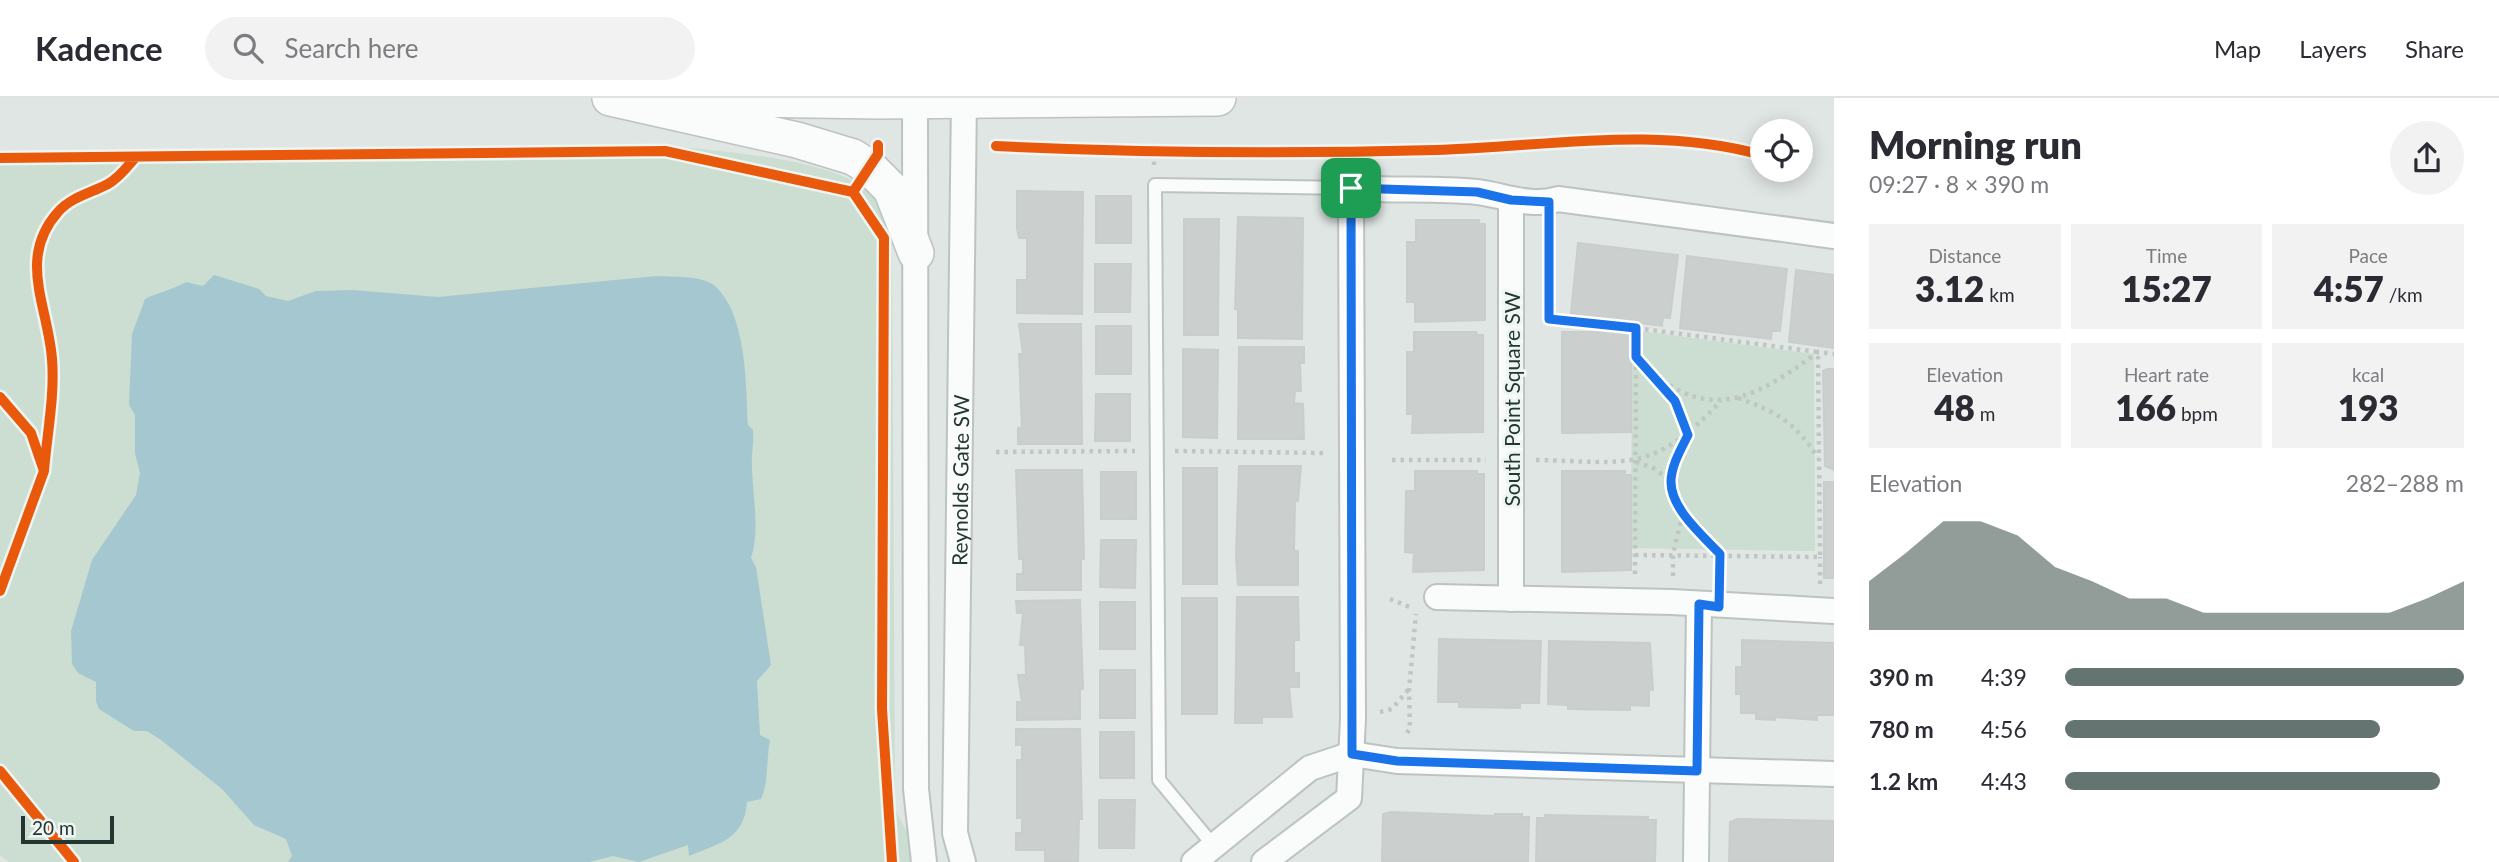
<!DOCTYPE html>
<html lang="en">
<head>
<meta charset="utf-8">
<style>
  :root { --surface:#fff; --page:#f2f2f3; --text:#2b2b33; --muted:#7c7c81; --line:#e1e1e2; --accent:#647470 }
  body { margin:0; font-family:Lato,sans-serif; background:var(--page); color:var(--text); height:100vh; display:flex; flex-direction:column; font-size:26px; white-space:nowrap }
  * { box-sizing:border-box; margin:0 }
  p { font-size:23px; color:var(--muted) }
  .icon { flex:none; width:38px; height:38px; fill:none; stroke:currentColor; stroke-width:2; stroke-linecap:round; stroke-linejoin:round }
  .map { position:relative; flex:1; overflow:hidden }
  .panel { display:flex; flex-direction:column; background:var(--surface); width:665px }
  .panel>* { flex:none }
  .controls { position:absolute; left:1750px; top:21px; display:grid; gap:14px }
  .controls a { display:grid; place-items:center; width:63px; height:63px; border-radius:50%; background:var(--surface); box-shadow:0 4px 18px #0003; font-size:35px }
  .scale { position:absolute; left:21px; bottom:18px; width:93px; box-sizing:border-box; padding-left:7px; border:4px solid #223632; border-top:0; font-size:19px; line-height:24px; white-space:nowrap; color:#223632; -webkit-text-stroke:5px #eef5f2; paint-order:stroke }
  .pin { position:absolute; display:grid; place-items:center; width:60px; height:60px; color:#fff; margin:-30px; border-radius:14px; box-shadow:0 4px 10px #0006 }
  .round { display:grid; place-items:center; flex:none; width:74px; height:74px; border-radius:37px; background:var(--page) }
  .head { display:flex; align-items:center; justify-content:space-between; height:119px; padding:0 35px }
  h1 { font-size:38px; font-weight:800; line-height:52px }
  .metrics { display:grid; grid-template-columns:repeat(3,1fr); gap:10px; height:119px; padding:7px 35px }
  .metrics div { display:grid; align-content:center; border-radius:0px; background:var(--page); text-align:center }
  .metrics b { font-size:35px; font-weight:800 }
  .metrics small { font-size:19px; font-weight:400 }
  .metrics p { font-size:19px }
  .chart { height:196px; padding:14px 35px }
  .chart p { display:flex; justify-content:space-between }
  .chart svg { width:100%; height:126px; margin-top:7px; fill:var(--accent); opacity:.7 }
  ul { padding:0 35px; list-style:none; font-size:23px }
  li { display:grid; grid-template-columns:112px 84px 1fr; align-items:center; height:52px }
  li i { height:18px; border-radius:9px; background:var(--accent) }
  header { display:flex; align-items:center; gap:42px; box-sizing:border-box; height:98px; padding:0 35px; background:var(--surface); border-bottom:2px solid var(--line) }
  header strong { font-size:33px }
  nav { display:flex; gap:38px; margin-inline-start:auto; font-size:24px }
  .search { width:490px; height:63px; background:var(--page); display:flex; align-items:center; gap:18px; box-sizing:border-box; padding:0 24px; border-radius:38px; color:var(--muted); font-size:26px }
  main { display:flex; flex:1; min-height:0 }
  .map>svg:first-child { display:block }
</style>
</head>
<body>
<header>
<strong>Kadence</strong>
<div class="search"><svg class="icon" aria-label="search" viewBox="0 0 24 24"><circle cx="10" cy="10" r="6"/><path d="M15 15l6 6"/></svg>Search here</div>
<nav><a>Map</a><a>Layers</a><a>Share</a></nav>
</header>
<main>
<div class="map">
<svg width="1834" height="764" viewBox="0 0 1834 764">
  <rect width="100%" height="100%" fill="#e0e6e3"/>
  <path fill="#cbded1" d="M660 47C711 53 854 59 880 106 886 118 888 135 892 148L895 711 907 734 912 764H9L0 757V62Z
    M1632 232 1814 256 1815 453 1631 450Z"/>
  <path fill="#a5c7cf" d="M214 177 259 191 266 198 288 203 316 193 353 192 438 199 657 178C674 179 701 177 715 188 747 217 746 288 748 327L753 332C754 346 751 358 752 371 753 401 760 432 751 460L756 469 771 567 757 583 760 637 770 642C766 662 769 684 761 701L747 704C744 742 719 745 689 758L688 747 639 764 613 758 589 764H288L292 758 286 741 254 727 222 691 161 642 147 633H134L99 611 96 603V584L78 575 72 566 71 533 92 462 136 397 140 375 135 355V317L129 307 132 236 145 201C159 194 172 192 186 184L203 188Z"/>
  <path fill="#cbcfce" stroke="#c9cecc" stroke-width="2" d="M1017 93 1083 94 1082 216 1017 215V182H1027V140H1019L1017 131Z
    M1096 98H1131V145H1096Z
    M1238 119 1303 120 1302 241 1238 240V211H1235Z
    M1184 121H1219L1218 237H1184Z
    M1416 122H1479V126H1485V222L1415 224V204H1407V144H1416Z
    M1578 145 1678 157 1670 220 1663 219 1662 228 1571 216Z
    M1687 158 1787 171 1780 233H1772L1771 241 1680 230Z
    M1095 166H1131L1130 214H1095Z
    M1796 172 1834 177V250L1789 244Z
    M1019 226H1081L1082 346H1018V330H1022L1019 256H1023Z
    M1096 228H1131V276H1096Z
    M1414 234H1476L1477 237H1483V334L1412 335 1413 316H1407V254H1414Z
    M1562 234H1626V238H1631V334L1562 335Z
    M1239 249H1304V265H1300L1301 293H1295L1294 305 1303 306 1304 341H1238Z
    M1183 251 1218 252 1217 340 1183 339Z
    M1828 271H1834V372L1825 368 1823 273Z
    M1096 296H1130V343H1095Z
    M1239 368H1301L1298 403H1295L1294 453H1298V487H1238L1236 458Z
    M1183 370H1217V486H1183Z
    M1016 372H1082L1084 461H1081V492H1017V476H1023V461H1019Z
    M1415 373H1477V376H1484V472L1413 474 1414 455 1405 454 1406 393H1415Z
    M1562 373H1625V377H1631V472L1562 474Z
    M1101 374H1136V421H1101Z
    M1824 384H1834V480H1824Z
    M1101 442H1136L1135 490 1100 489Z
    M1237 499H1298L1299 542H1294V575H1299V589H1289L1292 619H1262V625H1235Z
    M1182 500H1217V616H1182Z
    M1080 502 1083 591H1080V621L1017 622V604H1022L1018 577H1026L1025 547H1020L1023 515H1017L1016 503Z
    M1100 504H1135V551H1100Z
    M1439 541 1541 543 1539 605H1520V610L1459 609V604H1438Z
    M1742 542 1834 545V617H1817V622L1775 619V622L1756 621V615H1741V596H1736V569H1742Z
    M1549 543 1650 545 1653 592H1649V608L1630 607V612L1568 611V607L1548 606Z
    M1100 572H1135V620H1100Z
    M1016 631H1080L1082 721H1079L1078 764H1045V752H1016V735H1022V720H1017V662H1022V647H1016Z
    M1100 634H1134V680H1100Z
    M1099 702H1135L1134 750H1099Z
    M1391 714 1495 718V716H1522V719H1529L1528 764H1382L1383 716Z
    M1545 717 1648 719V722H1656L1655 764H1536L1537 720H1545Z
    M1738 721 1834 723V764H1729L1730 724Z"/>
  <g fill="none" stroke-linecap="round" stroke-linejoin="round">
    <g stroke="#bdc3c0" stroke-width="16">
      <path id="service" d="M1213 747 1159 682 1155 87 1351 90"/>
    </g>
    <g stroke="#bdc3c0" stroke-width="28">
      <g id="minor">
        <path d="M915 0 916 691 924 764"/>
        <path d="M1437 499 1672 504 1834 513"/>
        <path d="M1511 501V101"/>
        <path id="s1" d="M963 764 955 735 964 0"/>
        <path d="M1194 764 1310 670 1352 656 1397 663 1834 676"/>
        <path d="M1264 764 1349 700 1353 621 1351 90C1393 93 1436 90 1477 94 1503 97 1532 110 1558 101L1834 138"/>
        <path d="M1696 764 1699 506"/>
      </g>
    </g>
    <g stroke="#bdc3c1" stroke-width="38">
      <path id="secondary" d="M610 0 797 42 853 59 869 69 891 91 916 155
        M673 0 879 3 1218 0"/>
    </g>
    <path stroke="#bfc6c4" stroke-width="4.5" stroke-dasharray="3.5 5" stroke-linecap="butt" d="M1154 55V68
      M1549 131V221L1636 230
      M1637 260C1704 328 1751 304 1818 254L1834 256
      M1659 283 1675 303 1688 337C1681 351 1671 368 1671 384 1671 411 1703 438 1720 456V482
      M1738 300C1777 314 1795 324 1818 360
      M1175 353 1323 355
      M996 354 1135 353
      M1392 362H1486
      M1536 362C1630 364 1652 376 1721 303
      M1636 364 1653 370 1671 383
      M1635 457 1820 459 1818 254 1636 230V259L1635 457V479
      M1673 478V456L1683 414
      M1820 486V459
      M1390 501 1412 510
      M1380 614 1392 611 1408 592
      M1407 635 1410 631 1409 592 1416 516"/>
    <use href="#service" stroke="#fafbfb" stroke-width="12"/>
    <use href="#minor" stroke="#fafbfb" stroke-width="24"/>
    <use href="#secondary" stroke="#fafbfb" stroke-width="35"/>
    <g stroke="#eef5f2" stroke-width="15">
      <path id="cycleway" d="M996 48C1142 55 1289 56 1436 52 1546 49 1654 27 1762 57
        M0 60 665 53 853 94 878 56V47
        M853 94 884 140 882 611 892 764
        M0 299 31 335 44 373 0 493
        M44 373C47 336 55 297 52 261 48 208 17 160 58 114 71 99 91 95 108 86 119 80 127 69 135 60
        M0 673 74 764"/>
    </g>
    <use href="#cycleway" stroke="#e8590c" stroke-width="10"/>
  </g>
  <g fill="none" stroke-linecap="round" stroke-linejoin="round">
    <g stroke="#fff" stroke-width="14">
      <path id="route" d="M1351 90 1477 94 1511 102 1549 104V221L1636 230V259L1675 303 1688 337C1681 351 1671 368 1671 384 1671 411 1703 438 1720 456L1719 509 1699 506 1697 673 1397 663 1352 656Z"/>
    </g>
    <use href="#route" stroke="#1a73e8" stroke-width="9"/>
  </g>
  <g text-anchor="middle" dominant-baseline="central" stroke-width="6" stroke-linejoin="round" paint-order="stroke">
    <g font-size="21" fill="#223632" stroke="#eef5f2">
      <text transform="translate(1511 301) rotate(-90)">South Point Square SW</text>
      <text stroke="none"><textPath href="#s1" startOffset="383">Reynolds Gate SW</textPath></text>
    </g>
  </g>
</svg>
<div class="controls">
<a><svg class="icon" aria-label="locate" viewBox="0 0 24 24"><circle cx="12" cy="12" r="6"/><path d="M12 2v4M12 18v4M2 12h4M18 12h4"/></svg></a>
</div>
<div class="scale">20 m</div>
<div class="pin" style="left:1351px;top:90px;background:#1e9e55"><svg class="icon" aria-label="arrive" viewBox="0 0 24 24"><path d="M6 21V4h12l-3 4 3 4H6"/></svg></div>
</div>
<section class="panel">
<div class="head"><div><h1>Morning run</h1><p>09:27 · 8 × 390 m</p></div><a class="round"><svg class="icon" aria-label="share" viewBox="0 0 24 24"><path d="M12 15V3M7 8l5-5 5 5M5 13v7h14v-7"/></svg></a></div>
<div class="metrics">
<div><p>Distance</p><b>3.12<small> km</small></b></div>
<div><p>Time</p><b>15:27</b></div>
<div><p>Pace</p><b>4:57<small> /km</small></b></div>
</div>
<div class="metrics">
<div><p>Elevation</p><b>48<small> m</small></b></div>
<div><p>Heart rate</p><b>166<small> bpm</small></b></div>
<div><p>kcal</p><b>193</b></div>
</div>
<div class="chart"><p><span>Elevation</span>282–288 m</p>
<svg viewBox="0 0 160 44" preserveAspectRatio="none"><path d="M0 44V27L10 17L20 6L30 6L40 11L50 22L60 27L70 33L80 33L90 38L100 38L110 38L120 38L130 38L140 38L150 33L160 27V44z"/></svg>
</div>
<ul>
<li><b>390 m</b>4:39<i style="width:100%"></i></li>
<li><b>780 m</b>4:56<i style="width:79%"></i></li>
<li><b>1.2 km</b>4:43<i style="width:94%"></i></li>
</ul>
</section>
</main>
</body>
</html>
